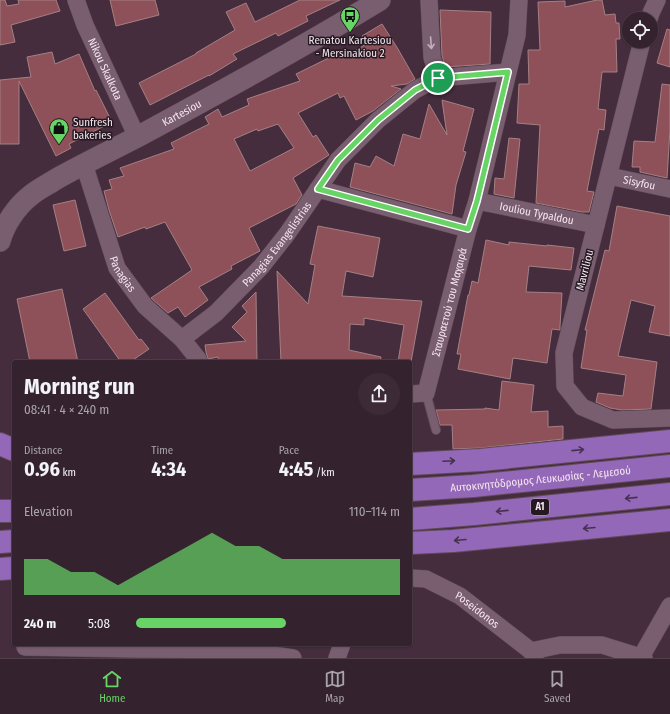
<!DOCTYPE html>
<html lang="en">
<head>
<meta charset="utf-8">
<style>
  :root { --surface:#34222e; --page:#3c2a36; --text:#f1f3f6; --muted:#a9a4aa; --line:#4e3f4a; --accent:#67d465 }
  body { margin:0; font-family:"Fira Sans Condensed",sans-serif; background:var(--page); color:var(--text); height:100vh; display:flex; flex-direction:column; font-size:15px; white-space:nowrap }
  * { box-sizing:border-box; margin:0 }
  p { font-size:13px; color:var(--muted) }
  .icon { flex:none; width:22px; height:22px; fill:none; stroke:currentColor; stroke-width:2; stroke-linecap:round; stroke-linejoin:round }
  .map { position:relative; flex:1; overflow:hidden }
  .details { position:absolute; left:12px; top:360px; width:400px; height:286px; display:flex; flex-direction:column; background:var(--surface); border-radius:4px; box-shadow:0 1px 3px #0004,0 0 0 1px var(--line) }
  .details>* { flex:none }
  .buttons { position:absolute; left:622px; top:12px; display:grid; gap:8px }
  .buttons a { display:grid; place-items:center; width:36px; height:36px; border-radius:50%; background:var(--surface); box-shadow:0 1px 3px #0004,0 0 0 1px var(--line); font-size:20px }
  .pin { position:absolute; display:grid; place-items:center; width:34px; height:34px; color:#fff; margin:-17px; border:2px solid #fff; border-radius:50%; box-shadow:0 1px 4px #0007 }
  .round { display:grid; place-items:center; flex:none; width:42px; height:42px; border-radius:21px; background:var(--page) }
  .head { display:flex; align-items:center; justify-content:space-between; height:68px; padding:0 12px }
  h1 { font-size:22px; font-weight:700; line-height:30px }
  .figures { display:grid; grid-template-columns:repeat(3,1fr); gap:6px; height:68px; padding:4px 12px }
  .figures div { display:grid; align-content:center }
  .figures b { font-size:20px; font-weight:700 }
  .figures small { font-size:11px; font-weight:400 }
  .figures p { font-size:11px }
  .chart { height:112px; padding:8px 12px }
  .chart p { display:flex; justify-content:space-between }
  .chart svg { width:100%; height:72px; margin-top:4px; fill:var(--accent); opacity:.7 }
  ul { padding:0 12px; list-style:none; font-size:13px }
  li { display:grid; grid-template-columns:64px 48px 1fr; align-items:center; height:30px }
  li i { height:10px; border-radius:5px; background:var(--accent) }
  .tabs { display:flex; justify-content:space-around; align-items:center; height:56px; border-top:1px solid var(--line); background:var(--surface); font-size:11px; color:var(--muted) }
  .tabs a { display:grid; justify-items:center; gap:2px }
  .tabs .selected { color:var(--accent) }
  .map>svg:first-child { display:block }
</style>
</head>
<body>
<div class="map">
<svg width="670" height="658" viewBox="0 0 670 658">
  <rect width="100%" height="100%" fill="#452d3d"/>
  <path fill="#8e5159" stroke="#a48084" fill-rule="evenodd" d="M0 0H5L7 6 19 4 18 0H56L60 11 11 25 15 42 0 45Z
    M110 0H155L159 15 116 26Z
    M300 0H340L306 16 308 21 278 36 276 33 233 54 237 59 209 76V75L150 105 139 83 196 54V53L235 30 226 12 246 3 255 22Z
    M597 0H602L605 15 615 14 616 23H619L620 39H616L617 72H602L598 109 606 110 604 130 599 129 587 191 594 192 589 212H582L536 203 540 125 517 123 519 84H529L528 50H540L538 2 565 1V7Z
    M440 10 491 12 490 64 445 67 442 55Z
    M382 24 398 49 415 79 407 84 391 86 401 89 373 111 356 120 344 96 340 98 338 93 298 113 313 137 316 135 329 155 293 178 302 195 296 204 249 228 260 251 231 266 232 269 199 287 208 300 185 317 178 307 168 313 151 298 192 270 165 222 146 229 145 227 118 237 109 210 104 191 112 189 109 180 124 176 120 168 174 149 171 143 209 124 205 117 218 109 222 117 249 105 247 99 300 81 296 74 341 52 344 58 366 44 362 36ZM278 124 294 148 250 171 234 139 257 129 258 131Z
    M667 29 670 30V67L657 63Z
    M52 52 55 64 79 54 95 91 96 90 112 122 69 144 71 148 56 156 19 81V144H0V80L31 77 27 57Z
    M662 84 670 85V129L667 178 640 172V167H632L634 141 655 142Z
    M442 100 474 109 463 151 466 152 456 185 452 214 350 187 355 163 370 167 376 156 394 166 403 134 420 139 429 104 447 135Z
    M509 138 520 139 514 198 494 194 495 178 504 179Z
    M75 200 86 246 64 251 53 205Z
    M617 206 670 216V336L649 332 655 306 631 300 618 356 657 362 651 409 622 410 610 408 596 402 598 393 623 396 626 375 581 368 587 330H585L605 250 609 251Z
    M318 226 380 238 373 277 346 271 342 296 422 301 411 362H398L404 325 364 318V325L350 324 349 350 381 357 380 362H281L277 271 308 304 315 265 310 264Z
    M486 240 509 245V242L547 246V245L574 248 571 270 529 266 526 292 562 293 560 326V330L552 329 547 363 513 358 510 379 458 369 461 354H457L468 295H469L472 281 478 283Z
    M62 289 78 362H30L17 299Z
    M256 292 257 362H219L218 357 208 359 206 352 205 345 246 341 232 327 247 312 242 306Z
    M105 293 139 340 141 339 149 349 130 362H121L83 309Z
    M502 381 534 385 531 412 548 411V427L563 426V439L480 448 453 449 452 425H440L436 410 485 409V408L499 410Z"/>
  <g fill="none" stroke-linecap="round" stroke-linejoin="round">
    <g stroke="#604a59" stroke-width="10">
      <path id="service" d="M426 393 436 430"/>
    </g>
    <g stroke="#604a59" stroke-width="18">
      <g id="minor">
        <path id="s1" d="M76 0 85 25 137 137"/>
        <path d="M429 0 432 57 438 78"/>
        <path d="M649 19 651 13 657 0"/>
        <path d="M642 41 564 353 565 386 582 407 613 420 670 418"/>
        <path id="s2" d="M84 164 117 268 145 306 182 339 198 359 199 362"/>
        <path id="s3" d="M609 176 670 189"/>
        <path d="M318 189 468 229"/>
        <path id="s4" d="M477 201 596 225"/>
        <path id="s5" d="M182 339 216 313 261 267 287 234 338 160 378 120 415 90 438 78 508 72"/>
        <path id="s6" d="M410 394 426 393 468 229 477 201 517 35 519 0"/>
        <path id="s7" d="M410 578 426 579 460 596 531 651 535 658"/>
        <path d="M25 647 135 649 239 650 293 658"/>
        <path d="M531 651 560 645H602L644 658"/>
        <path d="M641 657 670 606"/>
        <path d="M337 658 342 644"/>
      </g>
    </g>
    <g stroke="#604a59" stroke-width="22">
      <g id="tertiary">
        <path id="s8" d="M0 241C4 225 17 206 30 196 38 189 49 184 58 178 85 163 112 150 139 136 220 92 301 48 380 0"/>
      </g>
    </g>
    <g stroke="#604a59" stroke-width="24">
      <g id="trunk">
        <path d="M0 444 14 450"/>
        <path d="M410 464 481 460 670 441"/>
        <path id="s9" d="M410 490 473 486 670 466"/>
        <path d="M0 511H14"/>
        <path d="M410 519 474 514 670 494"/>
        <path d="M0 542 14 541"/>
        <path d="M410 543 453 541 670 520"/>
        <path d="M0 569 14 568"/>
      </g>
    </g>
    <use href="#service" stroke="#795e70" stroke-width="8"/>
    <use href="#minor" stroke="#795e70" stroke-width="17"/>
    <use href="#tertiary" stroke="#795e70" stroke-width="21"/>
    <use href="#trunk" stroke="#9468b9" stroke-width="22"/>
  </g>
  <defs><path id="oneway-shaft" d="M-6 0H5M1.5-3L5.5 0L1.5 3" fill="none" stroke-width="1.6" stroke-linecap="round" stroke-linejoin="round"/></defs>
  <use stroke="#c3afbc" href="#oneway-shaft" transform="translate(431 43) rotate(86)"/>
  <g stroke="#46314f">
    <use href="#oneway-shaft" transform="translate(578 450) rotate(-6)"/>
    <use href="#oneway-shaft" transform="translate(449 461) rotate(-3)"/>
    <use href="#oneway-shaft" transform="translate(631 498) rotate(174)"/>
    <use href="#oneway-shaft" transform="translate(502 511) rotate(174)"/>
    <use href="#oneway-shaft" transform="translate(589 528) rotate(175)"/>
    <use href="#oneway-shaft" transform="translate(460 540) rotate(175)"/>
  </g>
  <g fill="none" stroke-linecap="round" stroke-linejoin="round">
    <g stroke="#fff" stroke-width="8">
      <path id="route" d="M508 72 477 201 468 229 318 189 338 160 378 120 415 90 438 78Z"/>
    </g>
    <use href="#route" stroke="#67d465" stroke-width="5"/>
  </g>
  <defs>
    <g id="bus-pin" transform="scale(1)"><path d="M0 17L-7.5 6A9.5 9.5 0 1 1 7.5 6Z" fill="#67d465" stroke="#241921"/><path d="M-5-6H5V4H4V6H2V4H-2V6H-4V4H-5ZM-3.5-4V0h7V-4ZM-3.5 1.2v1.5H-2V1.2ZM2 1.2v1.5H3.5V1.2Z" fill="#111"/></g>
    <g id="shop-pin" transform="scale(1)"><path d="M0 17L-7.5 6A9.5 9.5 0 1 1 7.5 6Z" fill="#67d465" stroke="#241921"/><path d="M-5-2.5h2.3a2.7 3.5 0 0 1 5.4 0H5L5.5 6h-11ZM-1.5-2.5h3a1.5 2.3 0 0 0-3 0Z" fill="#111"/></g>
  </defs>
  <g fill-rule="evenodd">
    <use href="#bus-pin" x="350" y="16"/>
    <use href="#shop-pin" x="59" y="128"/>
  </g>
  <g text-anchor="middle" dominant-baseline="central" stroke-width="3" stroke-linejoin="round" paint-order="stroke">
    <rect fill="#241921" stroke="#b6a8b1" stroke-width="1" x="531" y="499" width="18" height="16" rx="3"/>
    <g font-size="10" font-weight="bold" fill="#f5e5ef">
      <text x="540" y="507">A1</text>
    </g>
    <g font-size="11" fill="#f5e5ef" stroke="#241921">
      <text x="350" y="40">Renatou Kartesiou<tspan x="350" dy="13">- Mersinakiou 2</tspan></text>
      <text x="73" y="122" text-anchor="start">Sunfresh<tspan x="73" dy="13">bakeries</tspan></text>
    </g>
    <g font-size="11" fill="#f5e5ef" stroke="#241921">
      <text stroke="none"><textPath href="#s1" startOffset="75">Nikou Skalkota</textPath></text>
      <text stroke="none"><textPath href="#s8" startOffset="228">Kartesiou</textPath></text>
      <text stroke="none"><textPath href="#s3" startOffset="31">Sisyfou</textPath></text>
      <text stroke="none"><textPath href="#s4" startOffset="61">Iouliou Typaldou</textPath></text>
      <text stroke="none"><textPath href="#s5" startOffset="135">Panagias Evangelistrias</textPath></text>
      <text transform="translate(585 270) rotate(-76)">Mavriliou</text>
      <text stroke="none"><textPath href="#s2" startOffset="117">Panagias</textPath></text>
      <text stroke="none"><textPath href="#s6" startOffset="110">Σταυραετού του Μαχαιρά</textPath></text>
      <text stroke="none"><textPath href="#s9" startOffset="131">Αυτοκινητόδρομος Λευκωσίας - Λεμεσού</textPath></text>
      <text stroke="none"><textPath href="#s7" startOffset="76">Poseidonos</textPath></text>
    </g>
  </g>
</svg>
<div class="buttons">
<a><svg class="icon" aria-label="locate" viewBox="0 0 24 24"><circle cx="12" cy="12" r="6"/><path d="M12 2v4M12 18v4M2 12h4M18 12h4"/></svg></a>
</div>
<div class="pin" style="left:438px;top:78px;background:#1e9e55"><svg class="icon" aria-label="arrive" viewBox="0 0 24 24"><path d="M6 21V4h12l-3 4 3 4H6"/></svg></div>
<section class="details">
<div class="head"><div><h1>Morning run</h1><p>08:41 · 4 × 240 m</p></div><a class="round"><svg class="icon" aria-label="share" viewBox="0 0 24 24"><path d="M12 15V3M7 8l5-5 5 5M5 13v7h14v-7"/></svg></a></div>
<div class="figures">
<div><p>Distance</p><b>0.96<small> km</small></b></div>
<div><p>Time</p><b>4:34</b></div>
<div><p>Pace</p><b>4:45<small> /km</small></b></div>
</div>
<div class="chart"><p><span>Elevation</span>110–114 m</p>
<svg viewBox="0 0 160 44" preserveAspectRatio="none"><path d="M0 44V22L10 22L20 30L30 30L40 38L50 30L60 22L70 14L80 6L90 14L100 14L110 22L120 22L130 22L140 22L150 22L160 22V44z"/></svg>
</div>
<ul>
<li><b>240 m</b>5:08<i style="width:57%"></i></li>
</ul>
</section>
</div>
<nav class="tabs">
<a class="selected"><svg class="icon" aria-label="home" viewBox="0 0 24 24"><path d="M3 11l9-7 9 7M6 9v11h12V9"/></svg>Home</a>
<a><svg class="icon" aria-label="map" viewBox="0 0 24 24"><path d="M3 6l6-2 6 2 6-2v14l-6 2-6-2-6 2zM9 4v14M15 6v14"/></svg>Map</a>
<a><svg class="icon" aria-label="saved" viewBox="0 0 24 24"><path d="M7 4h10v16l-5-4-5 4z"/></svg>Saved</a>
</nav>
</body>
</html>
